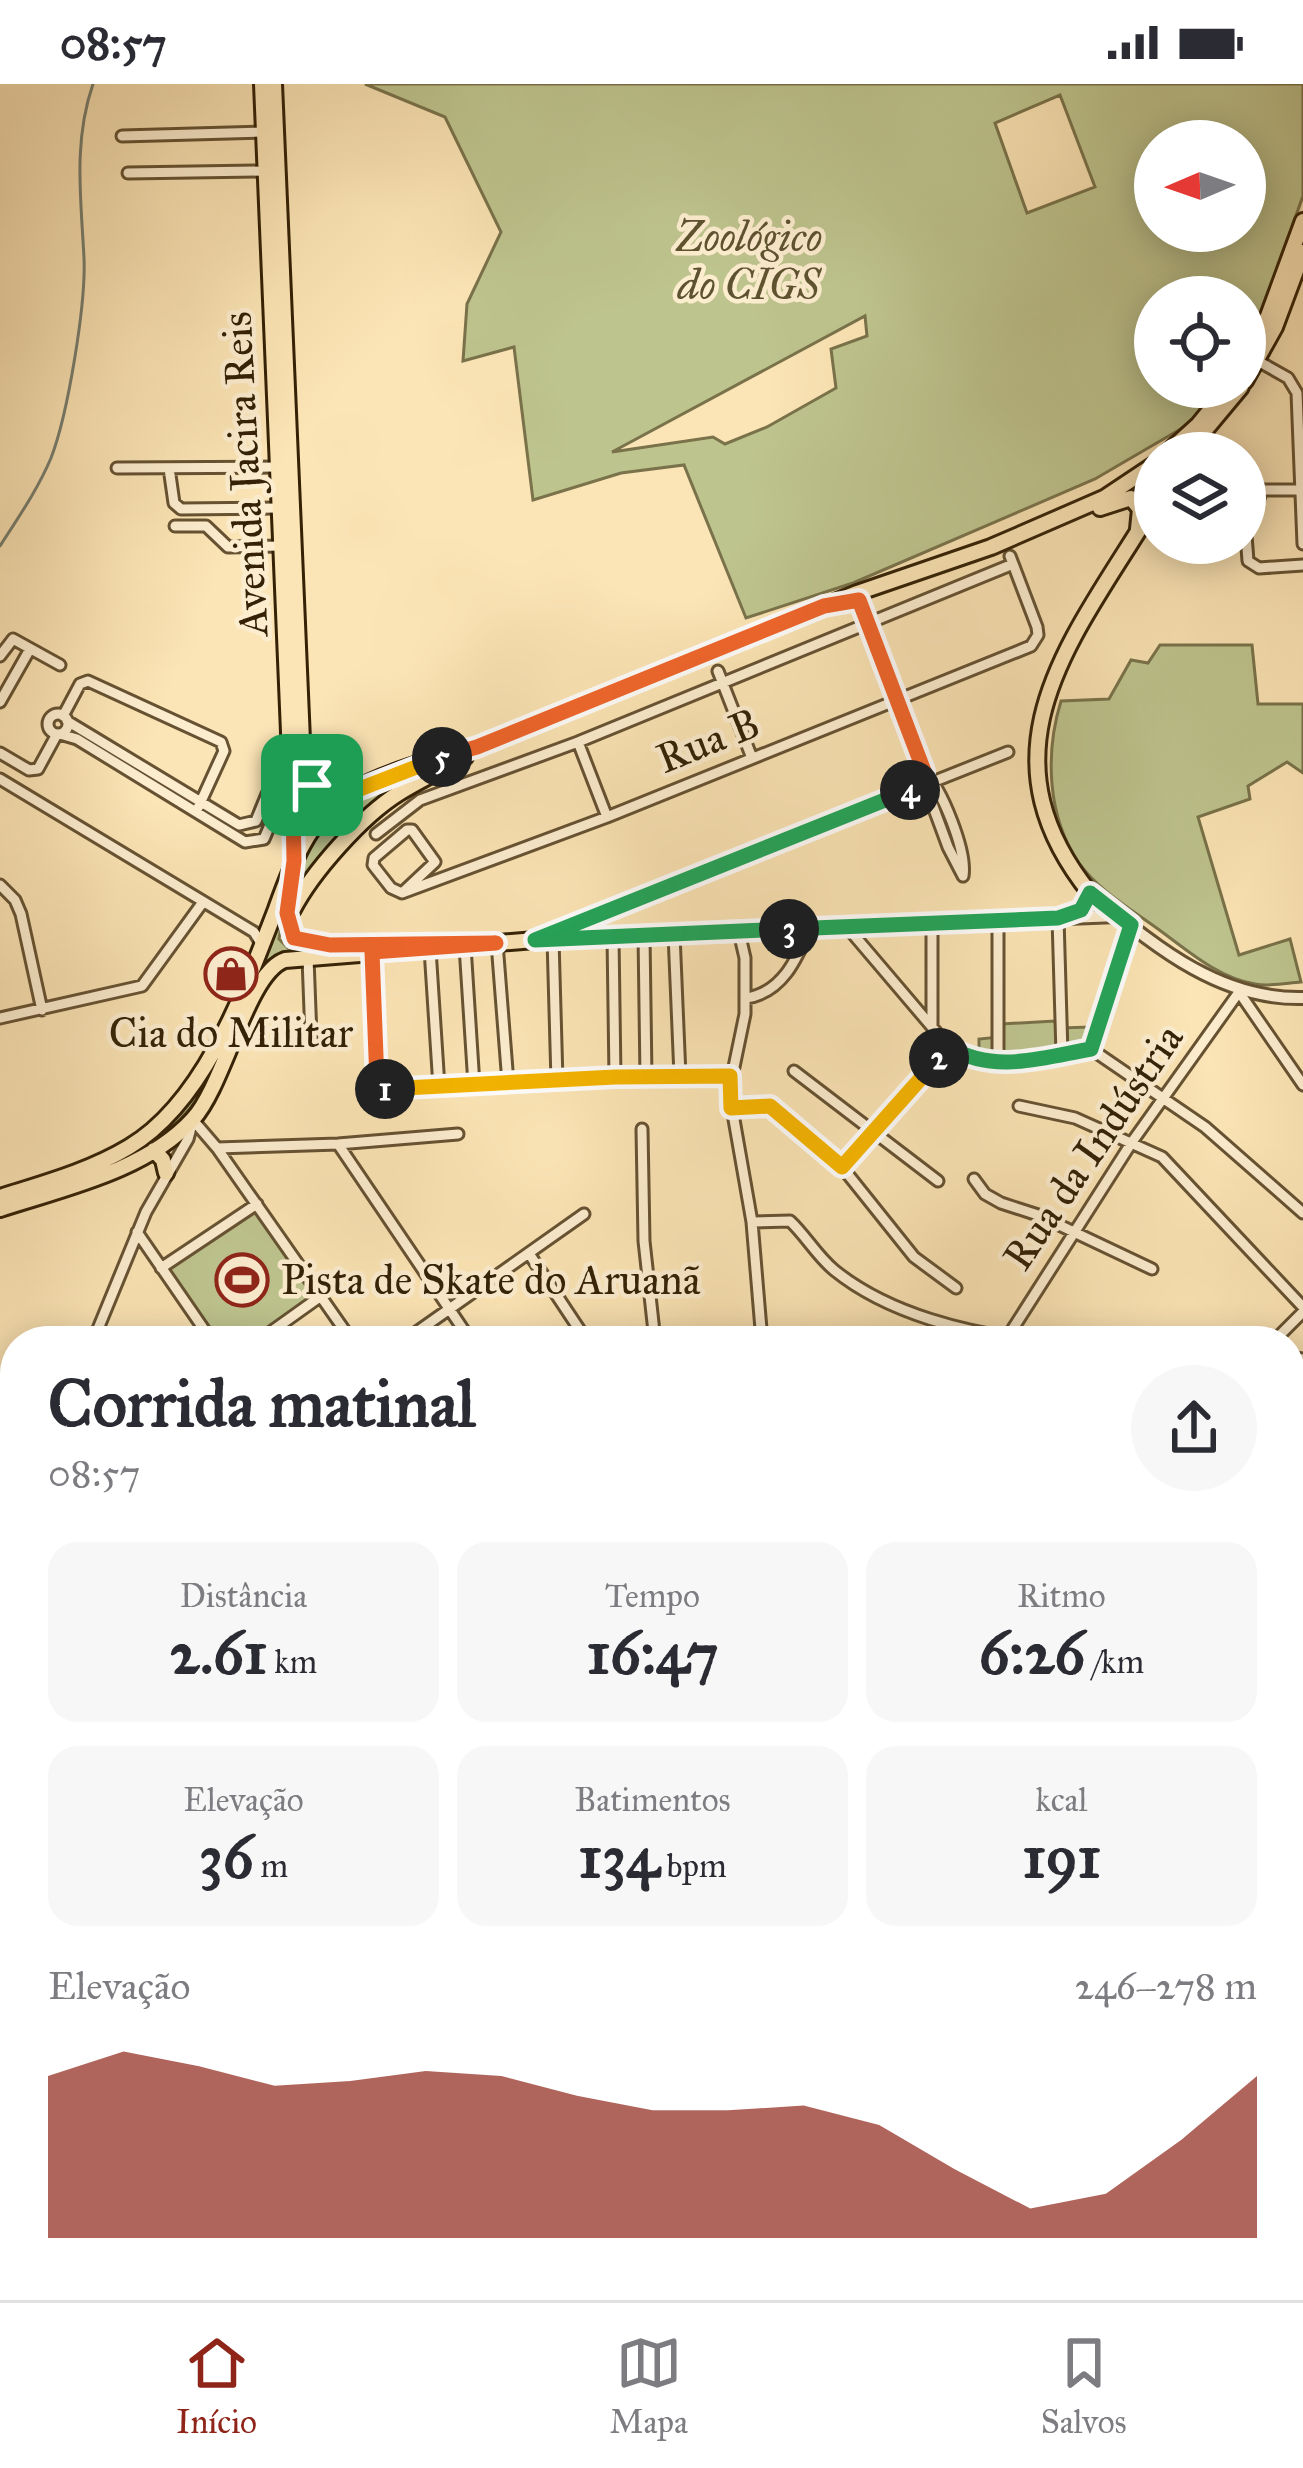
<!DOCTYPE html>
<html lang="pt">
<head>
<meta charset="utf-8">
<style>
  :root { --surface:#fff; --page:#f7f7f7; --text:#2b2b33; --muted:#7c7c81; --line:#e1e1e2; --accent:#8f2418 }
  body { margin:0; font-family:"IM FELL Great Primer",serif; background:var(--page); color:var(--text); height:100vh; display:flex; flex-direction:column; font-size:45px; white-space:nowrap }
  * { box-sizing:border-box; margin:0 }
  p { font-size:39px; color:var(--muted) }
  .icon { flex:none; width:66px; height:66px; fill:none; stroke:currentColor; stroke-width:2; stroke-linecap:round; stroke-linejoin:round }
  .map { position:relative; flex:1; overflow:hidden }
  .panel { position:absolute; left:0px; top:1242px; width:1305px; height:975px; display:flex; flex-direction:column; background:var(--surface); border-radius:48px 48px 0 0; box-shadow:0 6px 30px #0003 }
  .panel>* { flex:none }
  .needle { width:78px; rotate:268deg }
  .buttons { position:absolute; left:1134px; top:36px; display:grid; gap:24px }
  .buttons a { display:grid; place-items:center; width:132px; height:132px; border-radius:50%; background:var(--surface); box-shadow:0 6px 30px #0003; font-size:60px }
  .pin { position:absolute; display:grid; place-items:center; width:102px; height:102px; color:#fff; margin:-51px; border-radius:24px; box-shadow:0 6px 18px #0006 }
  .km { position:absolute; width:60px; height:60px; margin:-30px; border-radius:50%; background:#222; color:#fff; font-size:33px; line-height:60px; text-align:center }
  .round { display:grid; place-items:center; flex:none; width:126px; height:126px; border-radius:63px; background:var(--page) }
  .headline { display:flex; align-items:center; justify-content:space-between; height:204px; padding:0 48px }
  h1 { font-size:66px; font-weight:800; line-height:90px }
  .metrics { display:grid; grid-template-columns:repeat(3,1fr); gap:18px; height:204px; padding:12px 48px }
  .metrics div { display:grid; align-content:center; border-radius:30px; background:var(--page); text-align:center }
  .metrics b { font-size:60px; font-weight:800 }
  .metrics small { font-size:33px; font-weight:400 }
  .metrics p { font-size:33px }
  .chart { height:336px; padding:24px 48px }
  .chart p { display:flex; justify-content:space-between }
  .chart svg { width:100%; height:216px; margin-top:12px; fill:var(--accent); opacity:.7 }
  .status { display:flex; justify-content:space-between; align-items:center; height:84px; padding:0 60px; background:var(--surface); direction:ltr }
  .status svg { height:33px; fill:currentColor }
  .tab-bar { display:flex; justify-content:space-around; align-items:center; height:168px; border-top:3px solid var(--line); background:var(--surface); font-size:33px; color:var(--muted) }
  .tab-bar a { display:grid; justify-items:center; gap:6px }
  .tab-bar .active { color:var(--accent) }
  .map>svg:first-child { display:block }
</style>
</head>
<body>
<div class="status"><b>08:57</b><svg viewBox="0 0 49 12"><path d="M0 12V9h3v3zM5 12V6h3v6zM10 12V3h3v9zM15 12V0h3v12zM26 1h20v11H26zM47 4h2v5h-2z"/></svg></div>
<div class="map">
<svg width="1303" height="2216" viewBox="0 0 1303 2216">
  <rect width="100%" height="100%" fill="#fbe4b5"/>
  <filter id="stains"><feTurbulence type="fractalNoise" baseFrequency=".00167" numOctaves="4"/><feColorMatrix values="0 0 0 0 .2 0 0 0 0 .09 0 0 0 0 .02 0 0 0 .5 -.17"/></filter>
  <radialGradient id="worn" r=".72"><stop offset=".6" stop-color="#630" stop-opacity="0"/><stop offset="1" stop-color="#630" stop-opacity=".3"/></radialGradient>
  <path fill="#bec48e" stroke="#79724a" stroke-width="3" fill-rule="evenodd" d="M365 0H1303V112L1260 231 1245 255V213H1155V303H1214L1191 339 1095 395 853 499 746 534 684 381 621 389 533 416 514 263 463 277 467 220 501 148 445 33ZM1060 11 1095 103 1027 129 995 39ZM1155 57H1245V147H1155ZM865 232 867 252 831 265 836 304 767 343 725 360 713 353 612 368Z
    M1160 561H1252L1258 620H1303V689L1287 678 1248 702 1250 715 1198 733 1239 871 1290 855 1301 898C1287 899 1269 903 1255 900 1218 894 1187 866 1158 845 1132 826 1098 806 1079 779 1047 733 1045 669 1061 617L1109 615 1131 576 1148 579Z
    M448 676 388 711 291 824C307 718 360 713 448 676Z
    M286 809 279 855 291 867 277 871 262 883C224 970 203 1046 108 1083L178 1029Z
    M1055 937 1060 944 1090 943 1083 963 1002 975 979 971V955L1000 953 1001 940Z
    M256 1125 315 1210 251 1257H217L167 1185Z
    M1 1496 15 1501V1855L6 1844 0 1848Z
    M159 2202H359L370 2216H189L183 2206 163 2209Z"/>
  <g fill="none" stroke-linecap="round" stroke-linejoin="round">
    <path stroke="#767e70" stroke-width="3" d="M0 462C18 434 38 405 51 374 68 330 86 220 84 174 81 114 73 58 93 0
      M1290 1893 1303 1891
      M0 2109 15 2099
      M1011 2216 1013 2202"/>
    <g stroke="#665232" stroke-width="15">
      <path id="minor" d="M122 52 262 48
        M128 89 263 87
        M1258 277 1288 294 1297 309 1303 460
        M1200 354 1218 369
        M117 384 278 383
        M169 384 174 419 181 425 279 424
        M1245 392 1262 406H1303
        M1262 406 1246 451 1248 477 1259 484 1303 481
        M175 442H206L228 463 281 462
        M859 516 924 687C942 705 967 767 963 792
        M0 572 13 555 60 581
        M718 587 752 674
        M0 618 30 565
        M48 640a10 10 0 1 1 20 0a10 10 0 1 1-20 0Z
        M63 632 80 600 88 597 221 658 224 667 198 724
        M67 637 239 741 256 737 267 710 292 690
        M60 650 77 655 245 758 264 755 275 729 293 721
        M578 658 607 733
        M0 669 29 686 38 685 57 650
        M0 695 254 848 262 861
        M924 698 948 763 963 792
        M376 750 420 716 578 658 1013 480
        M0 801 15 816 21 830 42 926
        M402 809 435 778 412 746H407L374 774 373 781 391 804 402 809 607 733 1031 562 1038 551 1037 543 1010 472
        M1058 834 1062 970
        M998 837V981
        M847 843 949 963C994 991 1041 974 1091 965L1205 1043 1303 1129
        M739 848 745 874V930L729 1007 752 1138 762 1257
        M674 850 680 992
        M644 851 646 993
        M545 852 1008 668
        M613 853 615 993
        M553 855 557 997
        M497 859 508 999
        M465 862 474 1001
        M430 865 439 1003
        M372 869 377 998 383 1005 615 993 730 992
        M308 874 311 953
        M746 914C782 909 797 875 810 844
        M0 934 142 902 203 818
        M932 942V839
        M1091 965 1131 841
        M794 987 938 1097
        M1019 1022 1075 1034 1162 1073 1303 1223
        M731 1024 765 1021 775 1025 842 1083 914 1173 956 1204
        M193 1036 217 1064 352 1257
        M642 1045 644 1157 655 1257
        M338 1060 471 1257
        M217 1064 338 1060 458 1050
        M842 1083 949 963
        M974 1095 985 1110 1001 1119 1038 1131 1152 1185
        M752 1138 790 1137C806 1152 817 1172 834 1186 888 1230 969 1250 1037 1257
        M137 1148 212 1257
        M530 1171 587 1257
        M161 1184 257 1120
        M93 1257 146 1128 188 1055 193 1036
        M258 1257 321 1212
        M404 1257 584 1130
        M736 1257 762 1253
        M1005 1257 1132 1058 1239 908 1303 1001
        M1274 1257 1303 1228
        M1290 1273 1303 1275
        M1290 1381 1303 1388
        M1290 1445H1303
        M0 1485 15 1448
        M1290 1543 1303 1544
        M1290 1683 1303 1678
        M1290 1747 1303 1757
        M1290 1796 1303 1792
        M1290 1999 1303 1995
        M1290 2068 1303 2057
        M0 2166 15 2172
        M75 2202 95 2216
        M366 2202 379 2216
        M472 2202 484 2216
        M585 2202 598 2216
        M694 2202 695 2216
        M970 2202C1014 2216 1068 2208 1115 2216
        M599 2216 614 2202
        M703 2216 713 2202
        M824 2216 838 2202
        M900 2216 910 2202
        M1146 2216 1148 2202
        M1242 2216 1245 2202"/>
    </g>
    <g stroke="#665232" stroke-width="16">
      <path id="tertiary" d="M1090 809C1153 860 1217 916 1303 914
        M1067 834 1118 832"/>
    </g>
    <g stroke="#342106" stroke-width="20">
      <path id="primary" d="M262 0 294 768
        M274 0 303 680 312 701 330 710H347
        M1245 277 1268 232 1303 137
        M1245 297 1275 243 1303 168
        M1167 369 1198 341 1229 303
        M1186 369 1241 303
        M1100 424 1131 414 1140 425 1138 445
        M293 721 303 729 314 726 312 701
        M292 827C312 788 362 732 399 709 420 696 443 685 465 673
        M288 842 291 802
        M288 842C299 869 338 861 364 860
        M154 1066 163 1076 166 1089
        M0 1113C44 1099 89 1087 129 1063 205 1018 245 905 276 825 291 783 308 735 348 710 380 689 440 673 477 663L857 509 991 463 1104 414 1155 380
        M0 1125C64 1104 146 1087 193 1035 225 1000 247 889 285 876L535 856 1058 834 1081 826 1090 809C973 663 1076 551 1155 420"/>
    </g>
    <g stroke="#342106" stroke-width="20">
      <path id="trunk" d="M1290 1873 1303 1870
        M1290 1910 1303 1908
        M0 2084 15 2074
        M0 2134 15 2124"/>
    </g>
    <use href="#minor" stroke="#fcedcf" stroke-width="9"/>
    <use href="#tertiary" stroke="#fcedcf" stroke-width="10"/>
    <use href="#primary" stroke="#fbe4b5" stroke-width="14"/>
    <use href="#trunk" stroke="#fbe4b5" stroke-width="14"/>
  </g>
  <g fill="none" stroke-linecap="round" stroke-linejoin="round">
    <g stroke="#fff" stroke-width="24">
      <path id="split-1" d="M312 701 314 726 303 729 293 721 294 777 287 829 294 854 330 861 496 859 372 868 377 998 385 1005"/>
    </g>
    <g stroke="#fff" stroke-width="24">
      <path id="split-2" d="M385 1005 615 993 730 992 731 1024 770 1022 842 1083 939 974"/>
    </g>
    <g stroke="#fff" stroke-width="24">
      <path id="split-3" d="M789 845 1058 834 1081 826 1090 809 1131 841 1091 965C1041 974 994 990 949 963L939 974"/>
    </g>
    <g stroke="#fff" stroke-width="24">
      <path id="split-4" d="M789 845 535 856 910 706"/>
    </g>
    <g stroke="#fff" stroke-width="24">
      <path id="split-5" d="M442 673 477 663 824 522 859 516 924 687 923 701 910 706"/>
    </g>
    <g stroke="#fff" stroke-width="24">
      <path id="split-6" d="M312 701 330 710H347L442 673"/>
    </g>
    <use href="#split-1" stroke="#f0652b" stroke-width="15"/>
    <use href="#split-2" stroke="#f5b400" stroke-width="15"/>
    <use href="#split-3" stroke="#22a559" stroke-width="15"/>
    <use href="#split-4" stroke="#22a559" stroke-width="15"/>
    <use href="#split-5" stroke="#f0652b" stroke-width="15"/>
    <use href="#split-6" stroke="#f5b400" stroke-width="15"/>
  </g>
  <defs>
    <g id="shop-ring" transform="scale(2.7)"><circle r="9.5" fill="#fcedcf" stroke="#8f2418" stroke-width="1.5"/><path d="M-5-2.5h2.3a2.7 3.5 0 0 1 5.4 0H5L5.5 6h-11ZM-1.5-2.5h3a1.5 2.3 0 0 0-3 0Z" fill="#8f2418"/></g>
    <g id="stadium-ring" transform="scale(2.7)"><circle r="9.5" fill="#fcedcf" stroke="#8f2418" stroke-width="1.5"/><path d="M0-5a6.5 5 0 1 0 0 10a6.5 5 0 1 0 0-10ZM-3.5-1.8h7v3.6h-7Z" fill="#8f2418"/></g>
  </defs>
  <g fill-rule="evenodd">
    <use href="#shop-ring" x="231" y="890"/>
    <use href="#stadium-ring" x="242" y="1196"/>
  </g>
  <g text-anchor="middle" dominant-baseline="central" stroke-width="9" stroke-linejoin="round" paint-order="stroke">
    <g font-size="42" font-style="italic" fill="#5d522f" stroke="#fcedcf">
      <text x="749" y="153">Zoológico<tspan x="749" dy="48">do CIGS</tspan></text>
    </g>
    <g font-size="42" fill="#342106" stroke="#fcedcf">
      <text transform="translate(245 390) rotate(-93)">Avenida Jacira Reis</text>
      <text transform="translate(708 657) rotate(-22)">Rua B</text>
      <text transform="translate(1093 1063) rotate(-56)">Rua da Indústria</text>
    </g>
    <g font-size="42" fill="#342106" stroke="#fcedcf">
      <text x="231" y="949">Cia do Militar</text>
      <text x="281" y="1196" text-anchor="start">Pista de Skate do Aruanã</text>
    </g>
  </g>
  <rect width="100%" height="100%" filter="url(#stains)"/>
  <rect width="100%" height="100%" fill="url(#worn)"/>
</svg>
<div class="buttons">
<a><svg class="needle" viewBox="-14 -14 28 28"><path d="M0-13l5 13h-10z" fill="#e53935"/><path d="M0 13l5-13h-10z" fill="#7c7c81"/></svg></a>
<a><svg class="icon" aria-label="locate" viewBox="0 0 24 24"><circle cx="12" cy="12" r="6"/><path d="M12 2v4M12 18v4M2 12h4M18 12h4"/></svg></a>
<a><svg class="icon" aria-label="layers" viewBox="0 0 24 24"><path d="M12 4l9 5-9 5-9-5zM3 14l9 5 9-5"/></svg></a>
</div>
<div class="pin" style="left:312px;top:701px;background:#1e9e55"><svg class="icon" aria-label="arrive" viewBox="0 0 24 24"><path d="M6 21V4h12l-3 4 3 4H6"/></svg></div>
<b class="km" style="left:385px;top:1005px">1</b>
<b class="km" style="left:939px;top:974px">2</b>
<b class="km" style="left:789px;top:845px">3</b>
<b class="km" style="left:910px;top:706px">4</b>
<b class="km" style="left:442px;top:673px">5</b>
<section class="panel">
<div class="headline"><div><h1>Corrida matinal</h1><p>08:57</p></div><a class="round"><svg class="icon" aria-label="share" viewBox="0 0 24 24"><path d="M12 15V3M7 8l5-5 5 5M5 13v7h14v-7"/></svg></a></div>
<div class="metrics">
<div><p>Distância</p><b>2.61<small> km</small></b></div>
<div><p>Tempo</p><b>16:47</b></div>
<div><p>Ritmo</p><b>6:26<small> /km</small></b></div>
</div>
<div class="metrics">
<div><p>Elevação</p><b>36<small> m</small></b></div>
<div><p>Batimentos</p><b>134<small> bpm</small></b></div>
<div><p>kcal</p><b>191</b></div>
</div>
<div class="chart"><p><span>Elevação</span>246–278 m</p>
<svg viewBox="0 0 160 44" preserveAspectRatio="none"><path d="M0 44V11L10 6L20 9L30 13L40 12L50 10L60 11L70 15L80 18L90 18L100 17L110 21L120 30L130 38L140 35L150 24L160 11V44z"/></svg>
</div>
</section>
</div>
<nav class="tab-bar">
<a class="active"><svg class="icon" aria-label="home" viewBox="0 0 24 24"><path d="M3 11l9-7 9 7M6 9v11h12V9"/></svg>Início</a>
<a><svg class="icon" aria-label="map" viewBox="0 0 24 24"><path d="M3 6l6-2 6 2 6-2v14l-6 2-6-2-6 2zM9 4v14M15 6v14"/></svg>Mapa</a>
<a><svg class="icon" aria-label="saved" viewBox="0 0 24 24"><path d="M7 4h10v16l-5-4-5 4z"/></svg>Salvos</a>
</nav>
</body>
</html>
